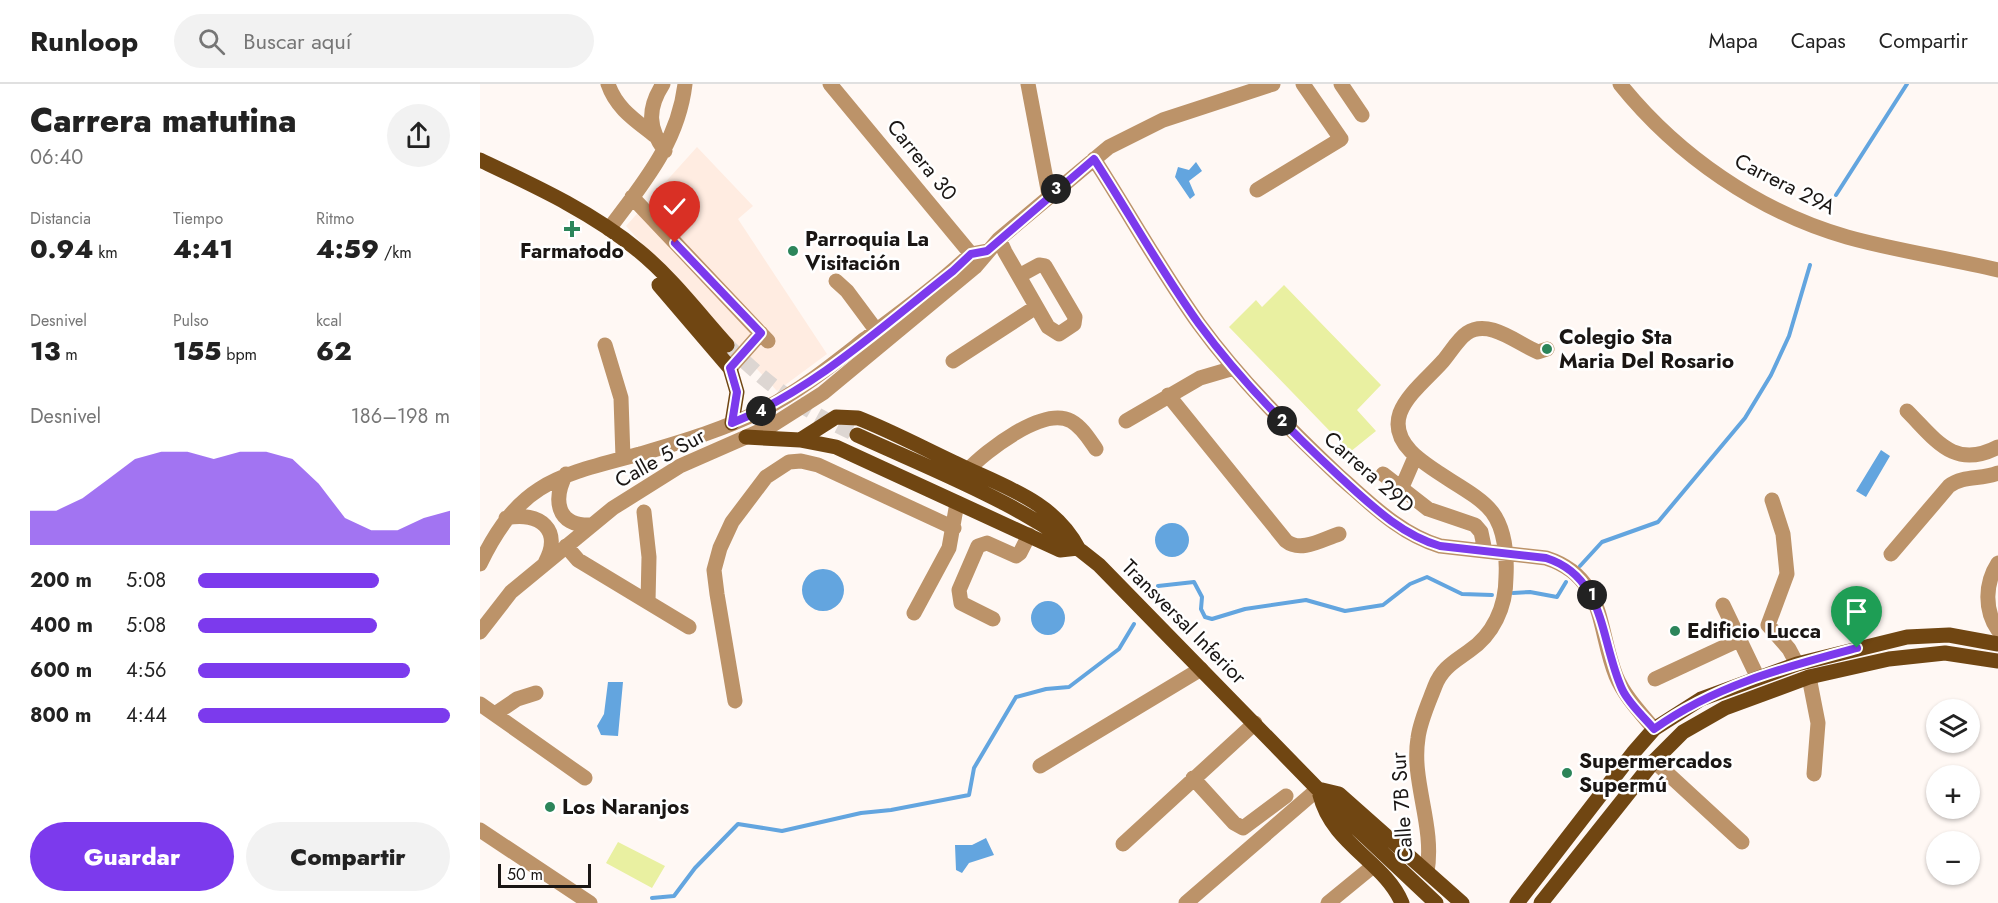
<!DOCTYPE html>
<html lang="es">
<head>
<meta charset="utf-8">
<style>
  :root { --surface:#fff; --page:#f2f2f2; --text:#222; --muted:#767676; --line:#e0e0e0; --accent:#7c3aed }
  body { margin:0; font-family:Jost,sans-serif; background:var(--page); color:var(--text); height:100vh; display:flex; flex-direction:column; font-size:22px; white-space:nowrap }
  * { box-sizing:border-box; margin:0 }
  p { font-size:20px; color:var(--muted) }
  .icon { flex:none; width:33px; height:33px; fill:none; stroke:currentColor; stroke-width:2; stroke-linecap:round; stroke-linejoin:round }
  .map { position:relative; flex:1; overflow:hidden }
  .side { display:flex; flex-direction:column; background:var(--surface); width:480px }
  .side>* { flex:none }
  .controls { position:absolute; left:1446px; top:615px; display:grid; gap:12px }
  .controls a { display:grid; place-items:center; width:54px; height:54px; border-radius:50%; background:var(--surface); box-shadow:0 2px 4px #0004; font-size:30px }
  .scale { position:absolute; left:18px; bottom:15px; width:93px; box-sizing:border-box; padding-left:6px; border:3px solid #1a1614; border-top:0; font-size:16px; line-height:21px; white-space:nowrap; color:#1a1614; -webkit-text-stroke:4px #fff; paint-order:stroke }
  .pin { position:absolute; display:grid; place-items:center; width:51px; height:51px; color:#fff; margin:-62px -26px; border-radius:50% 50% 50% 0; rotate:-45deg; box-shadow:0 0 6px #0007 }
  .pin .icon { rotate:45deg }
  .km { position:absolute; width:30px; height:30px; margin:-15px; border-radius:50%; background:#222; color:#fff; font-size:16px; line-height:30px; text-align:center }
  .round { display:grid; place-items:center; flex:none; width:63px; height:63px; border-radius:32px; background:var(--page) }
  .overview { display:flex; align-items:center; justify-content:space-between; height:102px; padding:0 30px }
  h1 { font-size:33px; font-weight:800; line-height:45px }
  .stats { display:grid; grid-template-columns:repeat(3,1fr); gap:9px; height:102px; padding:6px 30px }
  .stats div { display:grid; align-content:center }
  .stats b { font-size:26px; font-weight:800 }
  .stats small { font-size:16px; font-weight:400 }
  .stats p { font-size:16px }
  .chart { height:168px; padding:12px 30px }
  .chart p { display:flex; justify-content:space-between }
  .chart svg { width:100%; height:108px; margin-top:6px; fill:var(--accent); opacity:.7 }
  .action { display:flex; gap:12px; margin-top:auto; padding:12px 30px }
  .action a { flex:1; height:69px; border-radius:36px; background:var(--accent); color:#fff; font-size:24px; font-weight:800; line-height:69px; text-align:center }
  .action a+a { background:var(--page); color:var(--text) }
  ul { padding:0 30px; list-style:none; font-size:20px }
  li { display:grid; grid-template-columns:96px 72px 1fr; align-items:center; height:45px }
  li i { height:15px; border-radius:8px; background:var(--accent) }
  header { display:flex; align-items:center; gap:36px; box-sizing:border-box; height:84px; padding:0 30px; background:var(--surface); border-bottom:2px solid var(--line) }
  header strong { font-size:28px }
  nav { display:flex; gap:33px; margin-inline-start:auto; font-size:21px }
  .search { width:420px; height:54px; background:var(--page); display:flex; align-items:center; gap:15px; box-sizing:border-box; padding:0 21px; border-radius:33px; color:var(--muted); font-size:22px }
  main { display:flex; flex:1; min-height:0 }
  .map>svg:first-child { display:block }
</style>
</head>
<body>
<header>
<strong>Runloop</strong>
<div class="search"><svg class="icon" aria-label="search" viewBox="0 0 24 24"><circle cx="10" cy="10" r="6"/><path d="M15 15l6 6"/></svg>Buscar aquí</div>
<nav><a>Mapa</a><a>Capas</a><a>Compartir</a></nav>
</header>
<main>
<section class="side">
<div class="overview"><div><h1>Carrera matutina</h1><p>06:40</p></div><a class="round"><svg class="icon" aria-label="share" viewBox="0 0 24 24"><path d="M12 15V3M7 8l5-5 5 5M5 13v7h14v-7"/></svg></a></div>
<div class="stats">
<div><p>Distancia</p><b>0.94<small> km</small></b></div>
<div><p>Tiempo</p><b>4:41</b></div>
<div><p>Ritmo</p><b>4:59<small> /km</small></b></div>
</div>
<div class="stats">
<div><p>Desnivel</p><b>13<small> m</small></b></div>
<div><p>Pulso</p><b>155<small> bpm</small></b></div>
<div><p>kcal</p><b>62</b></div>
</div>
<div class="chart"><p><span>Desnivel</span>186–198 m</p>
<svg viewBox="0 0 160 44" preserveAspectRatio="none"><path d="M0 44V30L10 30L20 25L30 17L40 9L50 6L60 6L70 9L80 6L90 6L100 9L110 19L120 33L130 38L140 38L150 33L160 30V44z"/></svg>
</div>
<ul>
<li><b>200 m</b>5:08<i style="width:72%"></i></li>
<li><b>400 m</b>5:08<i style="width:71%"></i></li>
<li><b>600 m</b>4:56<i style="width:84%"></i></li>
<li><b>800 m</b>4:44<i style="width:100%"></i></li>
</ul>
<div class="action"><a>Guardar</a><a>Compartir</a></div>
</section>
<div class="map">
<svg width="1518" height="819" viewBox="0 0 1518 819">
  <rect width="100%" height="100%" fill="#fff8f4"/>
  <path fill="#ffece1" d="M217 63 273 122 258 135 347 270 297 307 146 142Z"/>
  <path fill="#e9f0a1" d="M804 201 901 301 877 326 896 347 870 368 749 243 776 216 782 223Z
    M138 758 185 782 172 804 126 779Z"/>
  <path fill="#63a5df" d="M716 78 722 87 709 97 715 111 710 115 695 93 698 83 709 86Z
    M1401 366 1410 372 1386 413 1376 407Z
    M675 456a17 17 0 1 1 34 0a17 17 0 1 1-34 0Z
    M322 506a21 21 0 1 1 42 0a21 21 0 1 1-42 0Z
    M551 534a17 17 0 1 1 34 0a17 17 0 1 1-34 0Z
    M128 598H143L138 652 121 651 117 642 124 630Z
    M506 754 514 771 489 779 482 789 476 786 475 761H492Z"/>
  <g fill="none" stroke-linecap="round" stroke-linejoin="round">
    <path stroke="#63a5df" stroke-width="4" d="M1356 111 1427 0
      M1100 482 1122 458 1178 438 1265 334 1291 291 1309 252 1330 181
      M678 502 714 498 722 513 721 525 725 533 732 535 765 525 826 516 865 527 903 521 930 500 947 493 982 510 1012 511
      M1033 509 1050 508 1077 513 1086 498
      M172 814 194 812 215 784 258 740 302 747 381 729 411 726 489 711 494 684 536 613 566 605 589 603 639 565 654 540"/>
    <path stroke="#ddd6d2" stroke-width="15" stroke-dasharray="15 8" stroke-linecap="butt" d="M247 261C293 305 319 324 377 351"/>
    <path stroke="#bc9369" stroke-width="15" d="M128 0C136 24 155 36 174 51
      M183 0C167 25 168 44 185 67
      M350 0 491 170 494 180
      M548 0 569 111
      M861 0 882 31
      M1140 0C1197 71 1279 128 1367 153 1417 167 1468 174 1518 186
      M614 75C649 129 681 187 719 240 760 296 809 345 860 393 891 420 920 450 960 462L1066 474C1126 493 1117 545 1136 592 1145 613 1160 628 1174 645
      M777 106 861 55 823 0
      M152 113 288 257
      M129 145C163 99 198 59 205 0
      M519 155 525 168 568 243 579 250 594 240 595 233 565 182 559 181 539 192
      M356 197 367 207 396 246
      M125 261 141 314 143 374
      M473 277 556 223
      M250 284 281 249
      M688 311 806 457C821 469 843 455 859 450
      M1427 327C1456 356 1474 386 1518 363
      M646 337 720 294 754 284
      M488 386C506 367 563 322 591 337 602 343 609 355 616 365
      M86 390C73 415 76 442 110 441
      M903 390 948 425 995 441 1001 448 1005 467
      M922 403 935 373
      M1292 416 1303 450 1307 490 1288 541 1309 565 1317 580
      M164 428 169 473 168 518
      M26 434C60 427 83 446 65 479
      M86 462 98 476 209 543
      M1411 470 1469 402C1484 391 1501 396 1518 389
      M1518 479C1505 499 1504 526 1518 546
      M0 480C40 397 78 392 160 370 201 358 246 345 284 325 320 307 353 280 385 255 421 228 458 201 491 170L507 167
      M1243 521 1277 592
      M434 529 469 464 477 419
      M513 535 481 519 479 506 498 462 507 459 536 472 540 469 549 451
      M0 548 31 508 133 424 200 382 291 342 343 309 495 183 519 155 629 63 683 36 793 0
      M1329 593 1338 639 1334 690
      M1175 595 1259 556
      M255 617 237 510 234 486 240 464 252 438 286 393 309 378 321 377 338 381 474 444
      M0 620 105 694
      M15 630 37 615 56 609
      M1174 677 1262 758
      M560 682 721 585
      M713 694 754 739 763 744 806 712
      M0 746 110 819
      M643 760 775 639
      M947 788C955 741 931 698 938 654 940 637 949 618 955 602 962 584 974 578 989 567 1013 551 1026 523 1026 493 1027 473 1025 445 1012 428 989 397 904 375 920 329 927 310 950 292 963 277 970 269 978 255 987 249 1009 234 1038 260 1058 268L1067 265
      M706 819 838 705
      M848 819 892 783"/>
    <path stroke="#704612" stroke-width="15" d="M0 76C55 102 112 128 159 167 192 194 219 230 247 261
      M179 201 250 284 257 308 252 339
      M377 351C460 389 548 422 619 481L870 738 956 819
      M266 353 320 356 356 363 580 466 598 464C573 416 521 402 475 379 443 364 411 347 378 334L356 333 320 356
      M838 705 859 710 982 819
      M840 711C852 760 905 778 922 819
      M1037 819 1153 669 1174 645 1221 615 1317 580 1427 553 1469 551 1518 560
      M1061 819 1174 677 1203 648 1245 624 1329 593 1409 575 1465 569 1518 577"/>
  </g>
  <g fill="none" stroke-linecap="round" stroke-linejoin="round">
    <g stroke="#fff" stroke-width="12">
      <path id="route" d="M195 159 281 249 250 284 257 308 252 339C334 306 404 241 473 187L491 170 507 167 614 75C649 129 681 187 719 240 760 296 809 346 860 393 891 421 920 450 960 462L1066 474C1126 493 1120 557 1142 605 1149 620 1164 633 1174 645 1235 601 1306 583 1377 564"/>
    </g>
    <use href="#route" stroke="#7c3aed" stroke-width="8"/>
  </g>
  <g fill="#2c855a" stroke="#fff" stroke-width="2">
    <path d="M89 136h6v6h6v6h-6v6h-6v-6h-6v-6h6z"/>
    <circle cx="313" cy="167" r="6"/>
    <circle cx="1067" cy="265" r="6"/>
    <circle cx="1195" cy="547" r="6"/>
    <circle cx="1087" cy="689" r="6"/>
    <circle cx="70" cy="723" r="6"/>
  </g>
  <g text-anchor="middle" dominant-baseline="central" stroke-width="5" stroke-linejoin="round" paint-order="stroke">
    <g font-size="21" fill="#1a1614" stroke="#fff">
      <text transform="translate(442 76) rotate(51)">Carrera 30</text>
      <text transform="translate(1305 100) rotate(27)">Carrera 29A</text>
      <text transform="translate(180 374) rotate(-29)">Calle 5 Sur</text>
      <text transform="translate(889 388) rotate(41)">Carrera 29D</text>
      <text transform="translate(704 538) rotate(45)">Transversal Inferior</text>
      <text transform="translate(922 723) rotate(-94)">Calle 7B Sur</text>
    </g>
    <g font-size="21" font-weight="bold" fill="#1a1614" stroke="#fff" text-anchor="start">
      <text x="325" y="155">Parroquia La<tspan x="325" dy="24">Visitación</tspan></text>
      <text x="92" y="167" text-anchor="middle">Farmatodo</text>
      <text x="1079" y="253">Colegio Sta<tspan x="1079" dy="24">Maria Del Rosario</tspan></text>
      <text x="1207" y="547">Edificio Lucca</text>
      <text x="1099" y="677">Supermercados<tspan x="1099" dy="24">Supermú</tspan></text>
      <text x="82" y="723">Los Naranjos</text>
    </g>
  </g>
</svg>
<div class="controls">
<a><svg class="icon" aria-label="layers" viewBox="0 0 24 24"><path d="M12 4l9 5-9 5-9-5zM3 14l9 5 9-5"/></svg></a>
<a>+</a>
<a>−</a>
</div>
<div class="scale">50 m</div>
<div class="pin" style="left:1377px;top:564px;background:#1e9e55"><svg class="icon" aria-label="arrive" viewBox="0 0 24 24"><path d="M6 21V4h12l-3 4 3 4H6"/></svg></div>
<div class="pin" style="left:195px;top:159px;background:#d93025"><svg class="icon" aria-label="check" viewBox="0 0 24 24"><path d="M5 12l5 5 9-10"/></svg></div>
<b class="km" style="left:1112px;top:511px">1</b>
<b class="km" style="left:802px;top:337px">2</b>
<b class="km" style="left:576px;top:105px">3</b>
<b class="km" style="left:281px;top:327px">4</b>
</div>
</main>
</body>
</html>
